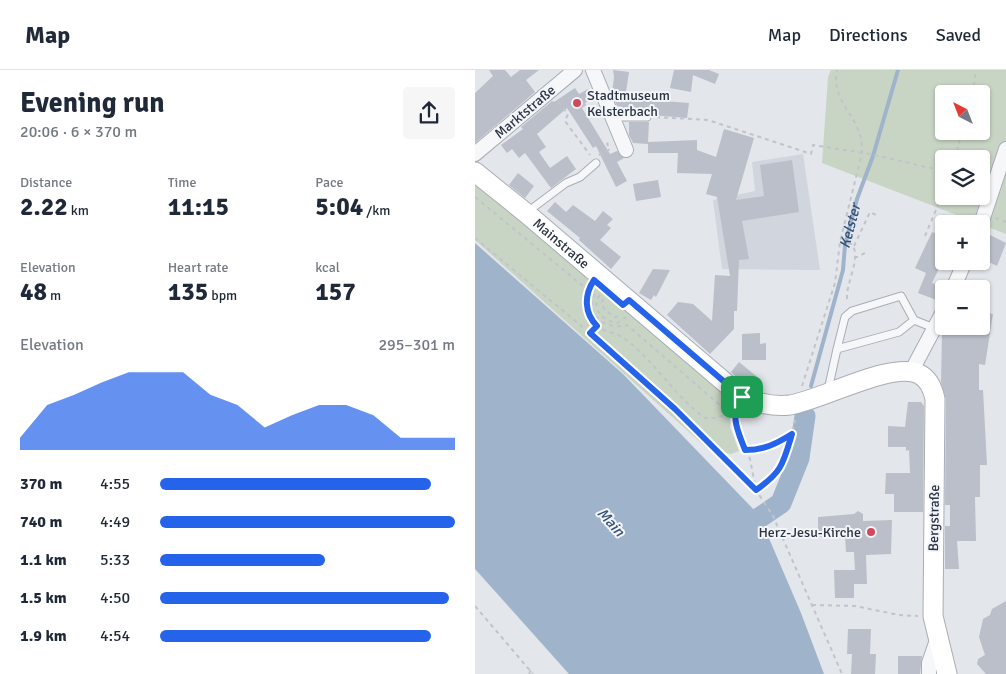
<!DOCTYPE html>
<html lang="en">
<head>
<meta charset="utf-8">
<style>
  :root { --surface:#fff; --page:#f6f6f7; --text:#1f2937; --muted:#747a83; --line:#e0e1e3; --accent:#2563eb }
  body { margin:0; font-family:Signika,sans-serif; background:var(--page); color:var(--text); height:100vh; display:flex; flex-direction:column; font-size:19px; white-space:nowrap }
  * { box-sizing:border-box; margin:0 }
  p { font-size:16px; color:var(--muted) }
  .icon { flex:none; width:28px; height:28px; fill:none; stroke:currentColor; stroke-width:2; stroke-linecap:round; stroke-linejoin:round }
  .map { position:relative; flex:1; overflow:hidden }
  .panel { display:flex; flex-direction:column; background:var(--surface); width:475px }
  .panel>* { flex:none }
  .needle { width:32px; rotate:318deg }
  .buttons { position:absolute; left:460px; top:15px; display:grid; gap:10px }
  .buttons a { display:grid; place-items:center; width:55px; height:55px; border-radius:5px; background:var(--surface); box-shadow:0 1px 4px #0004; font-size:25px }
  .pin { position:absolute; display:grid; place-items:center; width:42px; height:42px; color:#fff; margin:-21px; border-radius:10px; box-shadow:0 2px 8px #0006 }
  .round { display:grid; place-items:center; flex:none; width:52px; height:52px; border-radius:5px; background:var(--page) }
  .overview { display:flex; align-items:center; justify-content:space-between; height:85px; padding:0 20px }
  h1 { font-size:28px; font-weight:700; line-height:38px }
  .figures { display:grid; grid-template-columns:repeat(3,1fr); gap:8px; height:85px; padding:5px 20px }
  .figures div { display:grid; align-content:center }
  .figures b { font-size:25px; font-weight:700 }
  .figures small { font-size:14px; font-weight:400 }
  .figures p { font-size:14px }
  .chart { height:140px; padding:10px 20px }
  .chart p { display:flex; justify-content:space-between }
  .chart svg { width:100%; height:90px; margin-top:5px; fill:var(--accent); opacity:.7 }
  ul { padding:0 20px; list-style:none; font-size:16px }
  li { display:grid; grid-template-columns:80px 60px 1fr; align-items:center; height:38px }
  li i { height:12px; border-radius:6px; background:var(--accent) }
  header { display:flex; align-items:center; gap:30px; box-sizing:border-box; height:70px; padding:0 25px; background:var(--surface); border-bottom:1px solid var(--line) }
  header strong { font-size:24px }
  nav { display:flex; gap:28px; margin-inline-start:auto; font-size:18px }
  main { display:flex; flex:1; min-height:0 }
  .map>svg:first-child { display:block }
</style>
</head>
<body>
<header>
<strong>Map</strong>
<nav><a>Map</a><a>Directions</a><a>Saved</a></nav>
</header>
<main>
<section class="panel">
<div class="overview"><div><h1>Evening run</h1><p>20:06 · 6 × 370 m</p></div><a class="round"><svg class="icon" aria-label="share" viewBox="0 0 24 24"><path d="M12 15V3M7 8l5-5 5 5M5 13v7h14v-7"/></svg></a></div>
<div class="figures">
<div><p>Distance</p><b>2.22<small> km</small></b></div>
<div><p>Time</p><b>11:15</b></div>
<div><p>Pace</p><b>5:04<small> /km</small></b></div>
</div>
<div class="figures">
<div><p>Elevation</p><b>48<small> m</small></b></div>
<div><p>Heart rate</p><b>135<small> bpm</small></b></div>
<div><p>kcal</p><b>157</b></div>
</div>
<div class="chart"><p><span>Elevation</span>295–301 m</p>
<svg viewBox="0 0 160 44" preserveAspectRatio="none"><path d="M0 44V38L10 22L20 17L30 11L40 6L50 6L60 6L70 17L80 22L90 33L100 27L110 22L120 22L130 27L140 38L150 38L160 38V44z"/></svg>
</div>
<ul>
<li><b>370 m</b>4:55<i style="width:92%"></i></li>
<li><b>740 m</b>4:49<i style="width:100%"></i></li>
<li><b>1.1 km</b>5:33<i style="width:56%"></i></li>
<li><b>1.5 km</b>4:50<i style="width:98%"></i></li>
<li><b>1.9 km</b>4:54<i style="width:92%"></i></li>
</ul>
</section>
<div class="map">
<svg width="531" height="604" viewBox="0 0 531 604">
  <rect width="100%" height="100%" fill="#e3e6eb"/>
  <path fill="#d1d5dd" d="M328 84 345 200 247 199 238 130 280 121 277 92Z"/>
  <path fill="#c9d5c4" fill-rule="evenodd" d="M356 0H531V164L347 93 353 7ZM469 24H506V61H469ZM469 89H506V126H469Z
    M0 110 257 330 255 357 264 381 256 384 233 379 0 170Z"/>
  <path fill="#9fb4cb" d="M0 173 148 304 284 445 326 543 349 604H94L0 499Z"/>
  <g fill="none" stroke-linecap="round" stroke-linejoin="round">
    <path stroke="#9fb4cb" stroke-width="4" id="s1" d="M336 316 368 200 370 175 382 129 398 86 423 0"/>
    <path stroke="#9fb4cb" stroke-width="21" d="M262 463 306 433 324 388 330 346"/>
  </g>
  <path fill="#babfc9" d="M14 0H30L36 7 45 0H64L51 10 60 22 0 73V23L18 6Z
    M138 0 154 2 150 28 214 33 212 48 177 45 172 42H148V37L142 36 137 24 139 7Z
    M199 0H234L244 4 240 14 218 5 216 22 195 18Z
    M100 18 104 24 113 19 119 27 110 33 111 35 107 38 135 84 142 81 149 88 142 92 152 111 141 117 121 76 118 78 92 38 62 64 71 77 64 82 75 98 92 86 101 99 76 118 50 83 44 88 37 79 32 83 26 75 48 59 46 57 77 31 79 32Z
    M154 52H174L173 72 222 70V80L241 87 249 59 279 68 261 130 289 126 285 95 317 90 324 142 267 151 274 189 264 190 262 241H259V259L235 284 192 245 203 232 218 234 237 251 240 205 255 206 242 127 231 124 237 104 202 103 203 83H173V74L158 73 154 65Z
    M43 103 59 116 50 128 34 115Z
    M183 110 186 127 161 131 158 114Z
    M80 132 91 142 98 135 120 151 128 141 138 149 132 155 136 158 125 170 146 187 136 199 104 170 105 168 72 141Z
    M457 162 469 167V188L457 213 470 217 464 231 443 223 451 203 440 198Z
    M513 164 531 173 522 196 506 188V178Z
    M178 199 195 200 181 227 179 225 176 230 164 223Z
    M506 242 518 244 510 295 504 294V320H508L512 395H505V427H500L501 471H482L484 499H470V456H475V435H470L471 329 466 312 467 262 470 256H506Z
    M285 263V274L291 273V290H267V264Z
    M264 292 281 306 272 317 256 302Z
    M433 332H446L449 336 448 442H419V424H410L411 403H435L434 380 431 381V377H413V356L430 357Z
    M383 441 388 444V451L417 450 416 484 391 485 392 514H379V528H360L359 500H380L379 482H371L370 466 343 467V447L379 444Z
    M531 531V604H511L502 594 503 589 510 585 504 567 508 549 515 545 517 539Z
    M373 559H396L395 584H401L400 604H376L377 584H372Z
    M423 586H447L445 604H423Z"/>
  <g fill="none" stroke-linecap="round" stroke-linejoin="round">
    <g stroke="#a8adb6" stroke-width="9">
      <path id="lane" d="M137 47H172
        M51 143 91 113 105 107 121 93
        M439 250 459 258
        M353 320 362 279 424 262 439 250 426 226 377 241 370 247 362 279"/>
    </g>
    <g stroke="#a8adb6" stroke-width="16">
      <path id="street" d="M118 0 151 80
        M0 84 100 0
        M506 154 531 79
        M478 219 490 191
        M436 302 469 240
        M454 604V593L463 567"/>
    </g>
    <g stroke="#a8adb6" stroke-width="21">
      <g id="secondary">
        <path id="s2" d="M0 102 51 143 267 327C282 333 299 337 315 335 347 330 416 291 444 304 454 309 458 319 460 329L458 546 472 604"/>
      </g>
    </g>
    <path stroke="#c1c4ca" stroke-width="2" stroke-dasharray="4 4" stroke-linecap="butt" d="M498 24 501 0
      M83 32 93 44 90 51 115 85
      M181 47 233 50 336 84 338 75 395 84 469 101
      M124 85 135 79 132 74 134 73
      M480 89 487 61
      M0 127 114 221
      M520 148 531 152
      M450 166 469 121
      M0 168 127 273 200 339 281 420 298 446 367 604
      M365 172 376 174C389 186 367 219 373 232
      M379 176 395 142 403 146
      M379 187H383L393 181
      M115 218C111 229 109 242 117 251 126 263 140 261 150 269 180 291 199 326 230 348H240L259 343 246 336 152 255C131 261 107 244 121 222
      M125 225C114 239 129 251 142 253L151 247
      M128 229 126 234 131 241 140 247 147 246
      M115 263 125 252
      M327 316 360 213 365 172 387 83C389 46 355 35 362 0
      M259 342 260 355 275 389 281 420
      M271 380C289 380 301 374 317 365
      M281 420C311 399 312 385 320 350
      M337 535 380 536 424 545 443 546
      M0 536 58 604
      M54 604 56 600 57 604"/>
    <use href="#lane" stroke="#f6f7f9" stroke-width="7"/>
    <use href="#street" stroke="#f6f7f9" stroke-width="14"/>
    <use href="#secondary" stroke="#fff" stroke-width="19"/>
  </g>
  <g fill="none" stroke-linecap="round" stroke-linejoin="round">
    <g stroke="#fff" stroke-width="10">
      <path id="route" d="M119 210 148 235 154 230 267 327C254 346 263 361 270 380 289 380 301 374 317 364 308 394 307 402 281 420L200 339 115 263 122 256C109 243 109 225 119 210Z"/>
    </g>
    <use href="#route" stroke="#2563eb" stroke-width="6"/>
  </g>
  <g fill="#cf4a5d" stroke="#f3f5f8" stroke-width="2">
    <circle cx="102" cy="33" r="5"/>
    <circle cx="396" cy="462" r="5"/>
  </g>
  <g text-anchor="middle" dominant-baseline="central" stroke-width="4" stroke-linejoin="round" paint-order="stroke">
    <g font-size="14" fill="#2b3444" stroke="#f3f5f8" text-anchor="start">
      <text x="112" y="25">Stadtmuseum<tspan x="112" dy="16">Kelsterbach</tspan></text>
      <text x="386" y="462" text-anchor="end">Herz-Jesu-Kirche</text>
    </g>
    <g font-size="14" fill="#2b3444" stroke="#f3f5f8">
      <text transform="translate(50 42) rotate(-40)">Marktstraße</text>
      <text stroke="none"><textPath href="#s2" startOffset="112">Mainstraße</textPath></text>
      <text transform="translate(459 448) rotate(-89)">Bergstraße</text>
    </g>
    <g font-size="15" font-style="italic" fill="#355278" stroke="#f3f5f8">
      <text stroke="none"><textPath href="#s1" startOffset="165">Kelster</textPath></text>
      <text transform="translate(136 452) rotate(48)">Main</text>
    </g>
  </g>
</svg>
<div class="buttons">
<a><svg class="needle" viewBox="-14 -14 28 28"><path d="M0-13l5 13h-10z" fill="#e53935"/><path d="M0 13l5-13h-10z" fill="#747a83"/></svg></a>
<a><svg class="icon" aria-label="layers" viewBox="0 0 24 24"><path d="M12 4l9 5-9 5-9-5zM3 14l9 5 9-5"/></svg></a>
<a>+</a>
<a>−</a>
</div>
<div class="pin" style="left:267px;top:327px;background:#1e9e55"><svg class="icon" aria-label="arrive" viewBox="0 0 24 24"><path d="M6 21V4h12l-3 4 3 4H6"/></svg></div>
</div>
</main>
</body>
</html>
